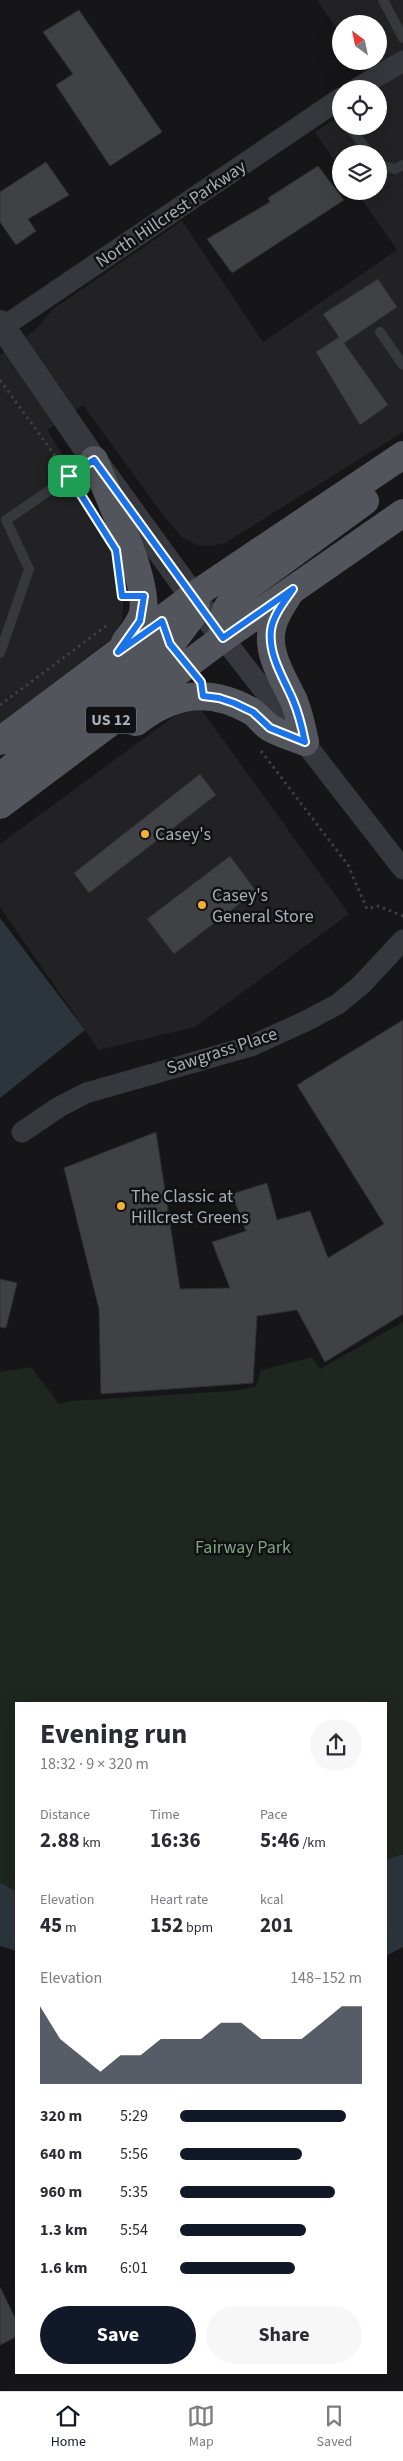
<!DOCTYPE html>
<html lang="en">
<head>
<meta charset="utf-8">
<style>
  :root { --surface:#fff; --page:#f7f7f7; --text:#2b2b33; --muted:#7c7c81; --line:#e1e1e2; --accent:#111827 }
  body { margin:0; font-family:"Source Sans 3",sans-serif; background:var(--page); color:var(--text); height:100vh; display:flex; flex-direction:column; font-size:19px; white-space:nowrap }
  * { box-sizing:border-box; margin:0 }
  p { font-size:16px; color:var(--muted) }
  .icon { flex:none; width:28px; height:28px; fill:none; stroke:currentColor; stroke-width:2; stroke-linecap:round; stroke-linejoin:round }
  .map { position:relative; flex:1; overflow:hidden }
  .details { position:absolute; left:15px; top:1702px; width:372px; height:672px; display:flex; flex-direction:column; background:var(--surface); border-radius:0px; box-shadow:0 5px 20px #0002 }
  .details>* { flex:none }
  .needle { width:32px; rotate:327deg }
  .tools { position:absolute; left:332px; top:15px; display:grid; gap:10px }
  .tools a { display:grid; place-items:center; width:55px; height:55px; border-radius:50%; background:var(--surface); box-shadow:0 5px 20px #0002; font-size:25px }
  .pin { position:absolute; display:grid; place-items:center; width:42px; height:42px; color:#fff; margin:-21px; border-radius:10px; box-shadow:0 2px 8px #0006 }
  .round { display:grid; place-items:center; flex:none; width:52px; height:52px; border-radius:26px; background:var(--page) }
  .summary { display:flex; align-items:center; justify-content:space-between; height:85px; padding:0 25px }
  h1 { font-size:28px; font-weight:700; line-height:38px }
  .metrics { display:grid; grid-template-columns:repeat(3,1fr); gap:8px; height:85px; padding:5px 25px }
  .metrics div { display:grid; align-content:center }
  .metrics b { font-size:21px; font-weight:700 }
  .metrics small { font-size:14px; font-weight:400 }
  .metrics p { font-size:14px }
  .chart { height:140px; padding:10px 25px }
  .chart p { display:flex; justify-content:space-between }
  .chart svg { width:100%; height:90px; margin-top:5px; fill:var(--accent); opacity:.7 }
  .primary-button { display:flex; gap:10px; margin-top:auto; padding:10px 25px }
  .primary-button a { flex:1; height:58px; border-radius:30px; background:var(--accent); color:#fff; font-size:20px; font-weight:700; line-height:58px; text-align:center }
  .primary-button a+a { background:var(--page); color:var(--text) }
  ul { padding:0 25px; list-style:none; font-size:16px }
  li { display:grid; grid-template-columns:80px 60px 1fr; align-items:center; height:38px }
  li i { height:12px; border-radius:6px; background:var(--accent) }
  .menu { display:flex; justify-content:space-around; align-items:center; height:70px; border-top:1px solid var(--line); background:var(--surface); font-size:14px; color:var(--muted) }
  .menu a { display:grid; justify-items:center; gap:2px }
  .menu .active { color:var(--accent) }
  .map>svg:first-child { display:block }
</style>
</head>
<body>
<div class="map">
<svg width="403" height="2391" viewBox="0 0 403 2391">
  <rect width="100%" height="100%" fill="#161618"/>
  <path fill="#222225" d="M317 0H403V432L225 543 211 546 197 545 183 538 166 519 83 405 47 430 106 525 125 571 122 620 111 639 0 724V355L35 330 53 309 182 221 263 342 397 250 356 191H379V154H341V170L315 132 341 115V126H379V89L359 61H379V24H341V35Z
    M195 701 349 914 195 1027 99 1050 0 907V844Z"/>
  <path fill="#1e261f" d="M403 1322V1932L386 1940V1704H16V1913L0 1908V1372L31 1367 59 1404 70 1401 230 1391 256 1387 261 1370 312 1357 320 1369Z"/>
  <path fill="#2c353c" d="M0 918 85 1030 0 1098Z
    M400 1855H403V1947L386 1956V1860Z
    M0 1883 16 1891V1951L0 1946Z"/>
  <path fill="#404145" stroke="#303034" d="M79 10 162 132 110 166 56 85 73 74 43 32Z
    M46 162 69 195 28 219 36 231 16 245 0 222V192Z
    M318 166 344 200 232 273 207 239 270 202 268 198Z
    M378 279 397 307 344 343 388 405 360 425 316 352 339 337 323 314Z
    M200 774 216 795 89 893 74 873Z
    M230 856 256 891 174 954 147 919Z
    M403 1020V1314L325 1362 297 1310 257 1316 253 1383 101 1394 99 1309 64 1168 156 1132 180 1289 230 1288 212 1242 246 1231 232 1194 267 1183 277 1220 310 1211 328 1258 384 1224 297 1085Z
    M0 1279 17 1283 6 1328 0 1327Z
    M0 2287 16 2320V2337L0 2345Z"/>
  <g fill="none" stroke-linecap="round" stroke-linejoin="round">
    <path stroke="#3d3f44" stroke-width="3" stroke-dasharray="2.5 4" stroke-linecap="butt" d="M0 380 61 464
      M0 705 106 626
      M261 751 348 865 367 909 378 906 403 916"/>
    <path stroke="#37383d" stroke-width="10" d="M383 0 403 38
      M349 126 370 154
      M379 165 395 169 403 165
      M380 332 403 365
      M0 653 29 569 6 520 93 461"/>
    <path stroke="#37383d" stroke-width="21" d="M356 89 403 61
      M0 329 341 98
      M223 638 403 869
      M22 1132 59 1107 86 1093 251 1046 306 1021 338 1004 362 984 403 940"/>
    <path stroke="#37383d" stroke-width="26" d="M0 323 94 460 223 638"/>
    <path stroke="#53555c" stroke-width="28" d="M94 460C107 494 149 580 143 612 141 623 132 633 125 642
      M289 594C282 605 274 616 272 628 266 653 284 680 294 701 299 714 302 727 305 742
      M223 638C222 618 223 612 235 596L365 501
      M136 722C174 693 209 687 251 711 259 716 264 725 272 729 282 734 294 738 305 742
      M0 741 193 596 403 455
      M0 778 49 734 171 644 195 612 196 605 193 596
      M0 805 223 638 403 513"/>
  </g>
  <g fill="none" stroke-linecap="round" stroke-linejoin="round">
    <g stroke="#fff" stroke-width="10">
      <path id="route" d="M94 460 223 638 293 589C285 601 273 615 271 630 268 655 284 679 293 700 299 714 302 727 305 742L270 728 253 712 234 703 219 698 203 696 201 682 170 644 162 621 118 652 140 621 144 596H122L116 550 69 476Z"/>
    </g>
    <use href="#route" stroke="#1a73e8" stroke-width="6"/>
  </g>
  <g fill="#f2b134" stroke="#111113" stroke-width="2">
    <circle cx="145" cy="834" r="5"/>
    <circle cx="202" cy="905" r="5"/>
    <circle cx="121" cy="1206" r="5"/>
  </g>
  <g text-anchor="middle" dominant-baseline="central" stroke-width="5" stroke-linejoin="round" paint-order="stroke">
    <rect fill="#111113" stroke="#7b7e86" stroke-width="1" x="86" y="706.5" width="50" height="27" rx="4"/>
    <g font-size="16" font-weight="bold" fill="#a8adb8">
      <text x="111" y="720">US 12</text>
    </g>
    <g font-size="18" fill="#a8adb8" stroke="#111113">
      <text transform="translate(171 214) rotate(-34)">North Hillcrest Parkway</text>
      <text transform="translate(222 1051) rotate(-18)">Sawgrass Place</text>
    </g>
    <g font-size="18" fill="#a8adb8" stroke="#111113" text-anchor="start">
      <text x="155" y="834">Casey's</text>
      <text x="212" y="895">Casey's<tspan x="212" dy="21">General Store</tspan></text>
      <text x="131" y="1196">The Classic at<tspan x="131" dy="21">Hillcrest Greens</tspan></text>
    </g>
    <g font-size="18" fill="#7fa381" stroke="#111113">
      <text x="243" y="1547">Fairway Park</text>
    </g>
  </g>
</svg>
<div class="tools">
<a><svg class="needle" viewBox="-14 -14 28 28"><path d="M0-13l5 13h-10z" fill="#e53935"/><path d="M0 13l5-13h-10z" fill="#7c7c81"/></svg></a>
<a><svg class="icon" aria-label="locate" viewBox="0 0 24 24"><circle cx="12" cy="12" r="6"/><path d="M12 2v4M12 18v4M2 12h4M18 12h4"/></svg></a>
<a><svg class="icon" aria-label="layers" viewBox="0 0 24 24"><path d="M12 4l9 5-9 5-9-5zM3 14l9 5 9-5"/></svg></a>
</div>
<div class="pin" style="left:69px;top:476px;background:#1e9e55"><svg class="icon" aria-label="arrive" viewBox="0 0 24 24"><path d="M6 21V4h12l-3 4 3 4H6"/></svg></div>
<section class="details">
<div class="summary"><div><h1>Evening run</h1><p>18:32 · 9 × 320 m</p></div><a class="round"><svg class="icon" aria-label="share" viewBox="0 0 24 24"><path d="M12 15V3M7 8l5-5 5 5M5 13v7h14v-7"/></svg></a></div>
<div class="metrics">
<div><p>Distance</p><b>2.88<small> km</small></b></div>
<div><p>Time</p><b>16:36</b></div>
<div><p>Pace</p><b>5:46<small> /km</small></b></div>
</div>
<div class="metrics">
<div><p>Elevation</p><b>45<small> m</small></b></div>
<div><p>Heart rate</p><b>152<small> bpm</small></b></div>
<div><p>kcal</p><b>201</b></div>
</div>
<div class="chart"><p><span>Elevation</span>148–152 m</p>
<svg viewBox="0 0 160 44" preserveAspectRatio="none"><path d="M0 44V6L10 22L20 30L30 38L40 30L50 30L60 22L70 22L80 22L90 14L100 14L110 22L120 22L130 22L140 14L150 6L160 6V44z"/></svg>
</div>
<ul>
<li><b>320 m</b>5:29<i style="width:91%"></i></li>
<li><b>640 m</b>5:56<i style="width:67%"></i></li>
<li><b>960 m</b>5:35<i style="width:85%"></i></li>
<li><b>1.3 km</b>5:54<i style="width:69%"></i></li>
<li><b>1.6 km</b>6:01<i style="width:63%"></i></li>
</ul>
<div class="primary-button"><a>Save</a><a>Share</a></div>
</section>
</div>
<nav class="menu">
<a class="active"><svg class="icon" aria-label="home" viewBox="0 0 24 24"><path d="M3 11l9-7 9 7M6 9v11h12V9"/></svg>Home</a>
<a><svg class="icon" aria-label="map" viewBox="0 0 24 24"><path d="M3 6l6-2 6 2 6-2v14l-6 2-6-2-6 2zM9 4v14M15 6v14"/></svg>Map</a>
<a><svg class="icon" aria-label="saved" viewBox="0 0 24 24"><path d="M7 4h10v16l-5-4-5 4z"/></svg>Saved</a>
</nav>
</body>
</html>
